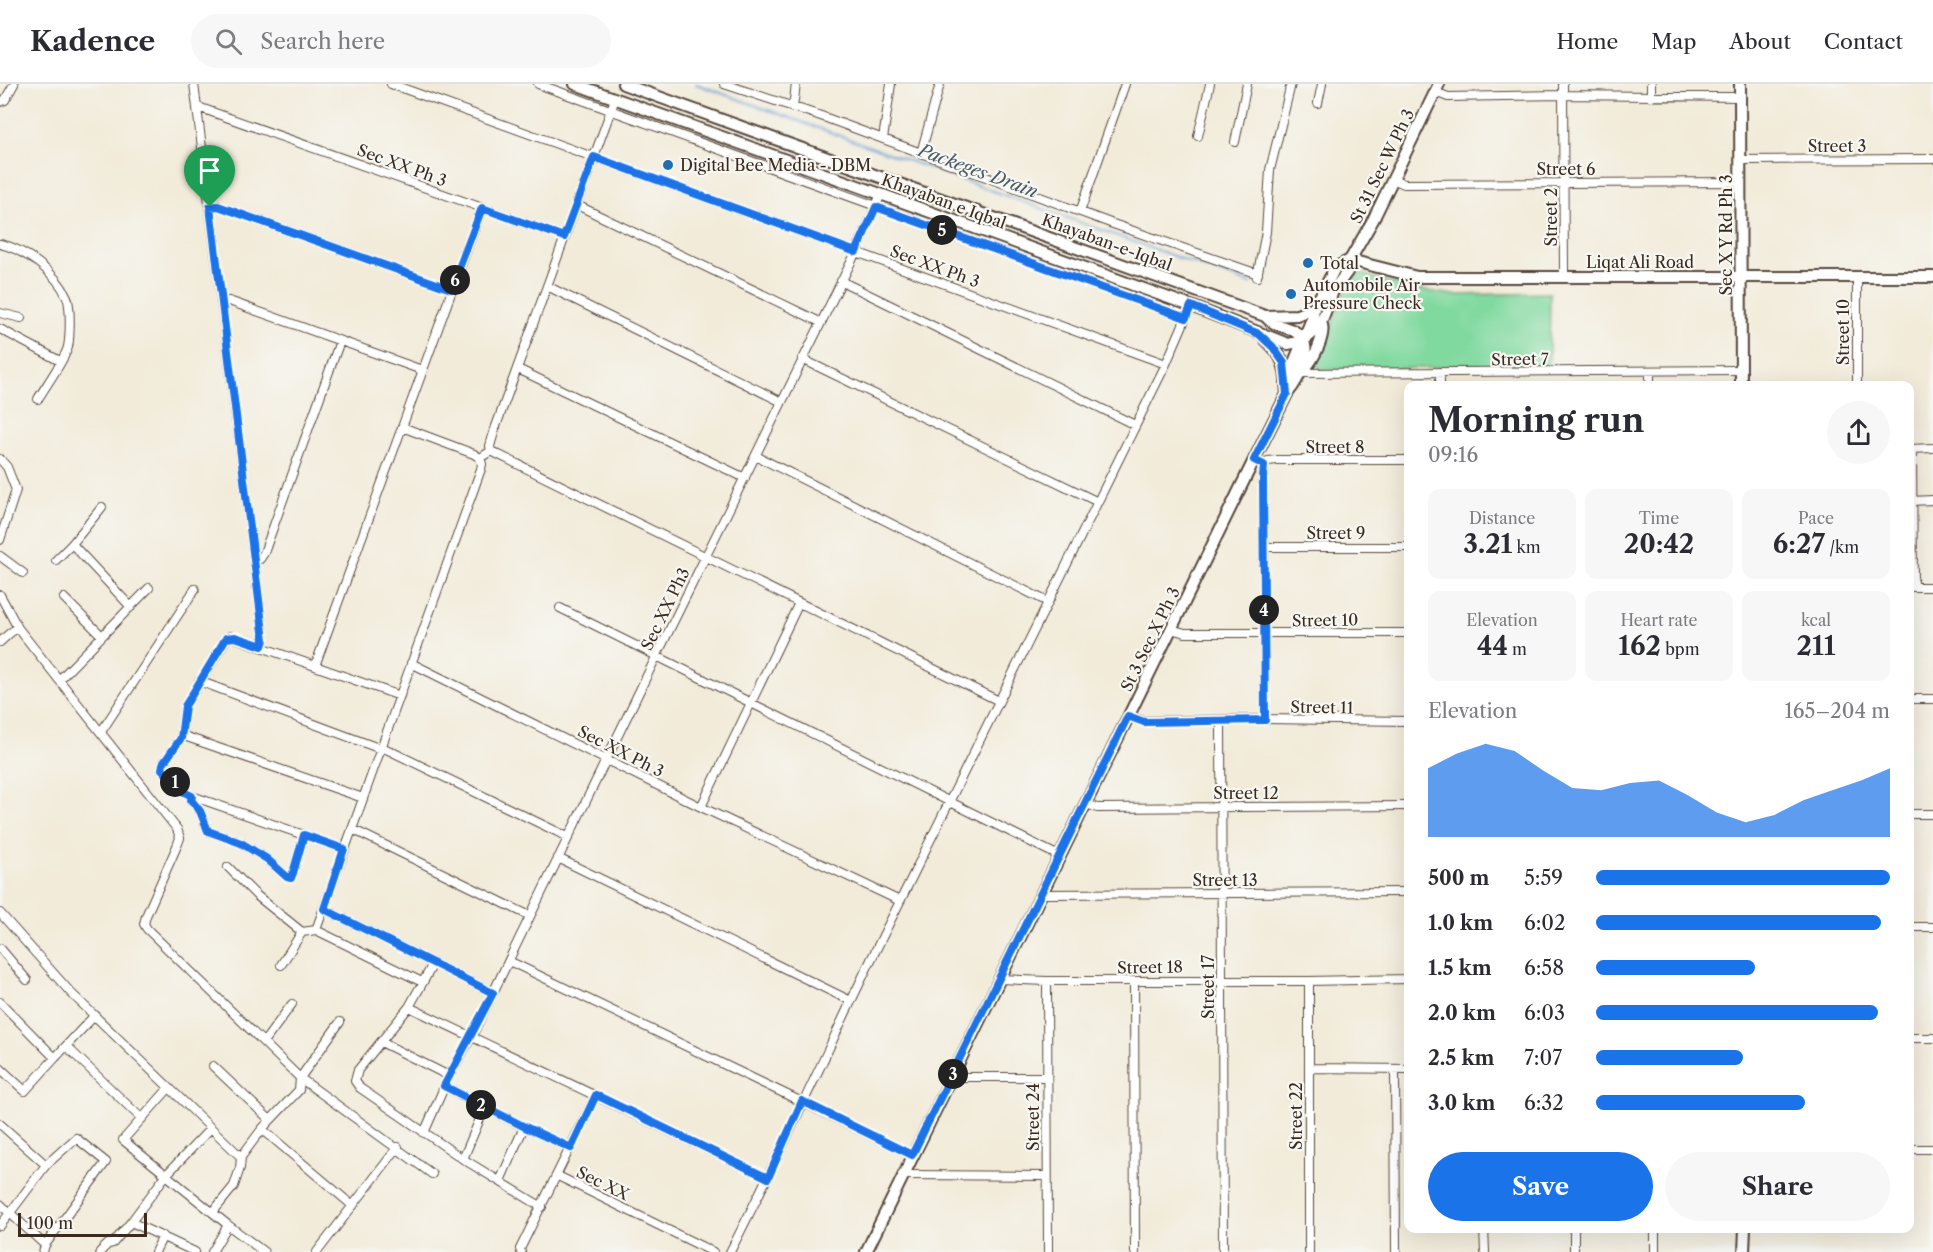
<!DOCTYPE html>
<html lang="en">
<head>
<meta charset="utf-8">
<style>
  :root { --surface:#fff; --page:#f7f7f7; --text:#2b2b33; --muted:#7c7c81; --line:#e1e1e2; --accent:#1a73e8 }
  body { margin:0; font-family:"Libre Caslon Text",serif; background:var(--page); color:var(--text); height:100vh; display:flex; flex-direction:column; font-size:22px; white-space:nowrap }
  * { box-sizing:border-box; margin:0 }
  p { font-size:20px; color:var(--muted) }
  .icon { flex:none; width:33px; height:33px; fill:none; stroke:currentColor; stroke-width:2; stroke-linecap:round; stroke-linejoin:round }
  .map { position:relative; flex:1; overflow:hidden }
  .sheet { position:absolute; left:1404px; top:297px; width:510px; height:852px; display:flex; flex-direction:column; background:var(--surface); border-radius:12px; box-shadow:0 6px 24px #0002 }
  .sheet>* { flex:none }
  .scale { position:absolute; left:18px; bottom:15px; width:129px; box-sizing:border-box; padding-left:6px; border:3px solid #3b2a1e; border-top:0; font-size:16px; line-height:21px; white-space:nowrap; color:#3b2a1e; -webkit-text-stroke:4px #f6f6f2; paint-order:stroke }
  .pin { position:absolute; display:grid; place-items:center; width:51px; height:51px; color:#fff; margin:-62px -26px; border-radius:50% 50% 50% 0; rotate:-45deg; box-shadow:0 0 6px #0007 }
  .pin .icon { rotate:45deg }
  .km { position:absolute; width:30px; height:30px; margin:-15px; border-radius:50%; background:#222; color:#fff; font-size:16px; line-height:30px; text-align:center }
  .round { display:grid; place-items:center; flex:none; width:63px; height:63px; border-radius:32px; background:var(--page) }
  .head { display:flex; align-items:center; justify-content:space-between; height:102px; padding:0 24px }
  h1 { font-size:33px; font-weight:700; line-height:45px }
  .stats { display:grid; grid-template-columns:repeat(3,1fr); gap:9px; height:102px; padding:6px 24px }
  .stats div { display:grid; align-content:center; border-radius:12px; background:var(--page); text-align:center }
  .stats b { font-size:26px; font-weight:700 }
  .stats small { font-size:16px; font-weight:400 }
  .stats p { font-size:16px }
  .chart { height:168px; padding:12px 24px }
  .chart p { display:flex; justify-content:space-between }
  .chart svg { width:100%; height:108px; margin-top:6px; fill:var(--accent); opacity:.7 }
  .primary-button { display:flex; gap:12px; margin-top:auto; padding:12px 24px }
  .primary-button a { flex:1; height:69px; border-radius:36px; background:var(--accent); color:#fff; font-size:24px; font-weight:700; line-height:69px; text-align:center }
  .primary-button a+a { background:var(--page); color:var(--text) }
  ul { padding:0 24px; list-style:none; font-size:20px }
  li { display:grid; grid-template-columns:96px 72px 1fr; align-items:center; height:45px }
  li i { height:15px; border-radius:8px; background:var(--accent) }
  header { display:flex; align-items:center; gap:36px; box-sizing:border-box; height:84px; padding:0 30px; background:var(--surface); border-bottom:2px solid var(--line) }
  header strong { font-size:28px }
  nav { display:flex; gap:33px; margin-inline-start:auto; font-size:21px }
  .search { width:420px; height:54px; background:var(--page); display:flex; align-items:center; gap:15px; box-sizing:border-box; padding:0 21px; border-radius:33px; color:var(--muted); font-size:22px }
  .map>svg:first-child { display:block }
</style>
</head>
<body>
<header>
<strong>Kadence</strong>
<div class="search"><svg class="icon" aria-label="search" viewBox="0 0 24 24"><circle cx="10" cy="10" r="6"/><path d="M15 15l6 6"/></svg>Search here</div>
<nav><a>Home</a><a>Map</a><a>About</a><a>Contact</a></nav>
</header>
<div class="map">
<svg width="1933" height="1168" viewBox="0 0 1933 1168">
  <rect width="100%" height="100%" fill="#f6f6f2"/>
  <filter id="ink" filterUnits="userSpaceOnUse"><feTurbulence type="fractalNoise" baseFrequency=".0167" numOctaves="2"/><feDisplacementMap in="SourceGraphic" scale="12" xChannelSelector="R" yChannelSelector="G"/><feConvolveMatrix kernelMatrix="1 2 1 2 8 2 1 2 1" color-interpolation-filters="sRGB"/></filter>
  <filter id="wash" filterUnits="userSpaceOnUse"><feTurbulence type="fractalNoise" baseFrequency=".008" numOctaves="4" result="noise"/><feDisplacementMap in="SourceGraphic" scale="24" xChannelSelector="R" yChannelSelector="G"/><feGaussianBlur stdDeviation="1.35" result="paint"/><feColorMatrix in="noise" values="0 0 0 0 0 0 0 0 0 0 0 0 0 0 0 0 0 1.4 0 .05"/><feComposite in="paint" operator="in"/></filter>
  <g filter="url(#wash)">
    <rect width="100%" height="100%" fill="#f2ebd9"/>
    <path fill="#80d99f" stroke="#5e825e" stroke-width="1.5" d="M1359 189 1414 205 1454 211 1550 209 1549 282 1319 286 1317 282 1318 278 1349 195Z"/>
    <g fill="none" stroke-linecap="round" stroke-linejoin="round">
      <path stroke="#639fd3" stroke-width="2" d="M696 0 1251 200"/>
    </g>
  </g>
  <g filter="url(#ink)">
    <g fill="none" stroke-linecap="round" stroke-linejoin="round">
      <g stroke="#56473a" stroke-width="10">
        <path id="minor" d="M194 0 264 556 262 562
          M391 0 1166 280
          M538 0 1186 234
          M724 0 821 32 1113 140 1258 190
          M1563 0 1564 193
          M1651 0V13
          M1435 8 1448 13 1564 11 1740 13
          M0 18 5 16 14 0
          M1318 19 1322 0
          M198 23 564 153
          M793 24 796 0
          M1198 52 1210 0
          M883 55 891 0
          M1235 58 1247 0
          M921 69 940 0
          M1741 76 1933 75
          M1393 95 1404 100 1741 98
          M577 121 820 238
          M210 123 218 122 451 205
          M1080 128 1125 0
          M0 160C24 165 57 189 67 213 71 223 70 252 68 263 65 275 45 303 38 315
          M1257 193 1266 148 1270 86 1291 0
          M1857 194V302
          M841 197 1135 341
          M547 202 782 318
          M221 218 229 217 422 286
          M0 229 21 234
          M0 245 60 277
          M802 275 1098 418
          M518 285 745 394
          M1299 289 1741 286
          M1440 302V289
          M1650 302V287
          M402 343 474 370 480 374
          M1910 365 1933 364
          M1912 365 1913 503
          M491 367 999 617
          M756 372 1048 518
          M0 375 7 383 16 406 0 456
          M1264 381 1263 394 1265 635
          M1264 381 1268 377 1277 376H1408
          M1910 417 1933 416
          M102 423 72 460 131 523
          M1264 463H1408
          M0 472 23 489
          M255 475H260L264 469 340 257
          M56 476 72 460
          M1911 503H1933
          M0 511 18 544 177 745 180 754 177 762 146 832 144 840 147 845 300 994 432 1090
          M64 514 102 552
          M560 524 1059 772
          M1171 545 1185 549H1408
          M0 558 11 548 18 544
          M411 579 701 723 900 817
          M315 582 482 124
          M59 596 149 504
          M199 597 381 665
          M1910 615H1933
          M1128 632 1144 637 1265 635 1408 637
          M1221 637 1223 1168
          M101 648 195 505
          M181 651 363 714
          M382 663 568 753
          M192 712 191 716 200 727 208 747 241 759 267 775 287 793 291 794 293 789 304 751
          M1085 719 1097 724 1408 722
          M701 723 799 519
          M1910 730H1933
          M352 745 530 832
          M344 765 189 711 162 685 163 680 181 654 185 622 190 614 227 554 230 552 400 612
          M558 774 851 917
          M228 783 256 811 302 848
          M1041 810 1408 808
          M324 825 493 909
          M0 829 71 909 241 1073
          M1910 843H1933
          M316 846 481 385 482 380 480 374 491 367 490 362 495 345 615 15
          M0 864 27 896
          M509 877 912 1071
          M433 880 409 923 358 986 355 997 360 1004 463 1075 542 1123
          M281 881 302 848 316 846 422 898
          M1000 895 1047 897H1309L1408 895
          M1047 897 1048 1168
          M1134 897 1135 1168
          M0 918 55 974 66 962 142 1035
          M409 923 768 1094
          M1910 954H1933
          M264 958 292 920
          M381 958 449 992
          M66 962 95 931
          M213 982 270 1036
          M0 984 25 1007 55 974
          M1310 984 1408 985
          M1395 985 1396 1168
          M952 993H1047
          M444 1002 524 1043 571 1064
          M169 1004 123 1056 228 1141 264 1168
          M0 1040 46 1081
          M262 1045 353 1122
          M424 1049 449 992 472 952 656 573 856 168 881 110
          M1910 1065H1933
          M463 1075 485 1023
          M902 1091 1047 1092
          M558 1092 713 1168
          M500 1097 524 1043
          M0 1120 45 1161
          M213 1128 234 1102 240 1084 241 1073 262 1045 299 1006 300 994 340 938
          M0 1142 46 1081 76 1054 106 1078 45 1161 43 1168
          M1484 1144 1485 1168
          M1574 1144V1168
          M1655 1144V1168
          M100 1168 108 1160 113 1159 131 1138
          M155 1168 163 1152
          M195 1168 131 1138 166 1091 211 1044
          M212 1168 228 1141
          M317 1168 398 1063
          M521 1168 520 1165 596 1011
          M730 1168C778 1075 821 980 866 886 965 683 1065 481 1166 280L1191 222
          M1309 1168V897"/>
      </g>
      <g stroke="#56473a" stroke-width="14">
        <path id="tertiary" d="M1740 0 1741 302
          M1350 176 1417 193H1933
          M1744 1168 1745 1144"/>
      </g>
      <g stroke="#56473a" stroke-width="14">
        <path id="secondary" d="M575 0 1191 222 1288 260 1303 257 1319 244 1333 207 1347 188 1350 176 1373 136 1439 0
          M623 0 1265 232C1272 241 1284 242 1294 247 1318 259 1299 296 1287 310L1254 376 866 1168
          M1265 232 1297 231 1314 224
          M1265 255C1278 267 1285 277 1286 295
          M1306 283C1314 275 1325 252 1322 241
          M1287 310 1286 298 1313 232 1314 224 1335 184 1350 176"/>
      </g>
      <use href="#minor" stroke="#fff" stroke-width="8"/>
      <use href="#tertiary" stroke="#fff" stroke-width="10"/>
      <use href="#secondary" stroke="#fff" stroke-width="10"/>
    </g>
  </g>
  <g fill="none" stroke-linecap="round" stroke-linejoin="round" filter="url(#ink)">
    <g stroke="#fff" stroke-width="12">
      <path id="route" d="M594 73 856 168 876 123 1186 234 1191 222 1259 250 1273 263 1284 279 1287 310 1254 376 1264 381 1263 394 1265 636 1144 638 1128 632 912 1071 802 1017 768 1094 596 1011 571 1064 525 1043 444 1002 493 909 324 825 344 765 304 751 293 789 291 794 287 793 267 775 241 759 208 747 200 727 191 716 192 712 184 708 162 685 163 680 181 654 185 622 190 614 226 554 235 553 262 562 264 556 210 123 218 122 451 205 482 124 564 153Z"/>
    </g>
    <use href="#route" stroke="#1a73e8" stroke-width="8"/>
  </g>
  <g fill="#1f6fb2" stroke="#f6f6f2" stroke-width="2">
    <circle cx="668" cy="81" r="6"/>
    <circle cx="1308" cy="179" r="6"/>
    <circle cx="1291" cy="210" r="6"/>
  </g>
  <g text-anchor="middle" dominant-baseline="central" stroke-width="4.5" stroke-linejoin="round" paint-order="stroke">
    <g font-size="16" fill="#3b2a1e" stroke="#f6f6f2">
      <text x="1837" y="62">Street 3</text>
      <text transform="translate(402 81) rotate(20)">Sec XX Ph 3</text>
      <text transform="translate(1382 82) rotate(-64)">St 31 Sec W Ph 3</text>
      <text x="1566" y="85">Street 6</text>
      <text transform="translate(944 117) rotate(20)">Khayaban e Iqbal</text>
      <text transform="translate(1551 133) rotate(-90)">Street 2</text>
      <text transform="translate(1726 151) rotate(-90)">Sec X Y Rd Ph 3</text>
      <text transform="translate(1107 158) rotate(20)">Khayaban-e-Iqbal</text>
      <text x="1640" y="178">Liqat Ali Road</text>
      <text transform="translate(935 182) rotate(20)">Sec XX Ph 3</text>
      <text transform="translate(1843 248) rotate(-90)">Street 10</text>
      <text transform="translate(1520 275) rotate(-1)">Street 7</text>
      <text x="1335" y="363">Street 8</text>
      <text x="1336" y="449">Street 9</text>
      <text transform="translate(665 525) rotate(-64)">Sec XX Ph3</text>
      <text transform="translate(1325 536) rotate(-1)">Street 10</text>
      <text transform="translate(1150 555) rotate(-64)">St 3 Sec X Ph 3</text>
      <text transform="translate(1322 623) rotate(1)">Street 11</text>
      <text transform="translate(621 667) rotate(27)">Sec XX Ph 3</text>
      <text x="1246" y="709">Street 12</text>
      <text x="1225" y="796">Street 13</text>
      <text transform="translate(1150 883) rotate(-1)">Street 18</text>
      <text transform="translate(1208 903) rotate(-90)">Street 17</text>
      <text transform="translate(1296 1032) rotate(-90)">Street 22</text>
      <text transform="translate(1033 1033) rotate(-90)">Street 24</text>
      <text transform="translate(603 1099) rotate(26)">Sec XX</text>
    </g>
    <g font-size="16" fill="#3b2a1e" stroke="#f6f6f2" text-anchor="start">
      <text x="680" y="81">Digital Bee Media - DBM</text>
      <text x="1320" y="179">Total</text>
      <text x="1303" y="201">Automobile Air<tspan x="1303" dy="18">Pressure Check</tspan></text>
    </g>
    <g font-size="18" font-style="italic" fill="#4b5966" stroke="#f6f6f2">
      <text transform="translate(978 87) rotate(20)">Packeges Drain</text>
    </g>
  </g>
</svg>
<div class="scale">100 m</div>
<div class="pin" style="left:210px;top:123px;background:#1e9e55"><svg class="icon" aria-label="arrive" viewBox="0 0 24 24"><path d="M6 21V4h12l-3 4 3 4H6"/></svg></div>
<b class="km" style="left:175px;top:698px">1</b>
<b class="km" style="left:481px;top:1021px">2</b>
<b class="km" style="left:953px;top:990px">3</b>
<b class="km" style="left:1264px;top:526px">4</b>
<b class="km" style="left:942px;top:146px">5</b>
<b class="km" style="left:455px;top:196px">6</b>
<section class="sheet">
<div class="head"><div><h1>Morning run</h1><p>09:16</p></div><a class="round"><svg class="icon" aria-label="share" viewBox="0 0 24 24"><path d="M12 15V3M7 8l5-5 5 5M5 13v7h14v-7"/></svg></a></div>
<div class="stats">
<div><p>Distance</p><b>3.21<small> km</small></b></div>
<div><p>Time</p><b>20:42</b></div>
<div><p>Pace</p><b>6:27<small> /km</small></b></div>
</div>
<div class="stats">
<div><p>Elevation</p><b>44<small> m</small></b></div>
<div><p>Heart rate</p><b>162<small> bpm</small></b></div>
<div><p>kcal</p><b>211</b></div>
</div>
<div class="chart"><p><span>Elevation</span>165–204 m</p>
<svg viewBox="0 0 160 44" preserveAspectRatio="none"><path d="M0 44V16L10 10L20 6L30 9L40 17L50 24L60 25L70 22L80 21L90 27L100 34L110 38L120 35L130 29L140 25L150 21L160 16V44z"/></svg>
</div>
<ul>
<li><b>500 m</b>5:59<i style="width:100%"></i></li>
<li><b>1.0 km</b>6:02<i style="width:97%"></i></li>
<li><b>1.5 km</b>6:58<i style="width:54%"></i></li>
<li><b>2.0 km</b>6:03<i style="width:96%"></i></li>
<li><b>2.5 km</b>7:07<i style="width:50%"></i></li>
<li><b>3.0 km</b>6:32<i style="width:71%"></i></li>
</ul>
<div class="primary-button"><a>Save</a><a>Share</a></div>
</section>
</div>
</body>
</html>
